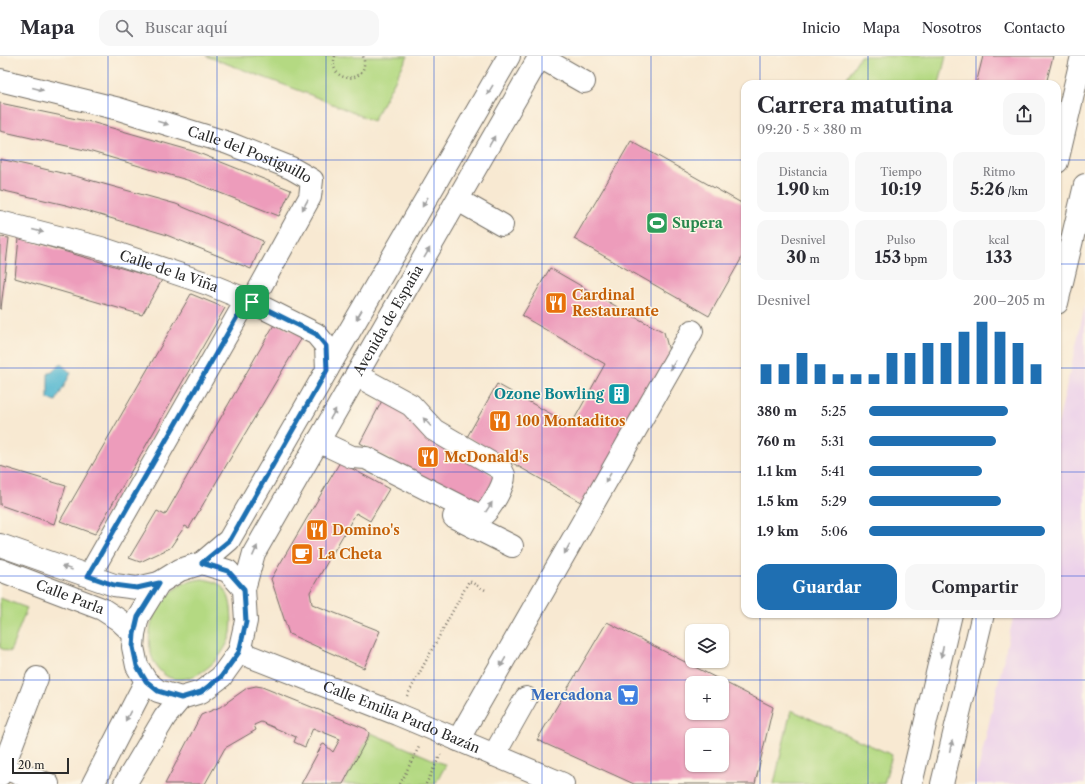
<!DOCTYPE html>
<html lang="es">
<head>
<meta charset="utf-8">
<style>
  :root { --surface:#fff; --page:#f7f7f7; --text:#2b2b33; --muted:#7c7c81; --line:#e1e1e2; --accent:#1f6fb2 }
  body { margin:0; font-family:"Libre Caslon Text",serif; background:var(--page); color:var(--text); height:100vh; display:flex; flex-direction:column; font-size:15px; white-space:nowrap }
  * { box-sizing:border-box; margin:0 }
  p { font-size:13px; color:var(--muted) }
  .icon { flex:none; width:22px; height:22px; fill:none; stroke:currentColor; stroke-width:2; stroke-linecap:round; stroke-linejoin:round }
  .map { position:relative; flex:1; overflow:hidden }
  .panel { position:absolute; left:741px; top:24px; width:320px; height:538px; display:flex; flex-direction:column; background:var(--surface); border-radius:12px; box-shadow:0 1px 3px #0004 }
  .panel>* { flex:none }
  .buttons { position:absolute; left:685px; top:568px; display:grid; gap:8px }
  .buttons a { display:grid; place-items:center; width:44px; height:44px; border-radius:8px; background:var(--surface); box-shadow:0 1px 3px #0004; font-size:20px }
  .scale { position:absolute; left:12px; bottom:10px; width:57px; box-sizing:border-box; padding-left:4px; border:2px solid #2b2b2b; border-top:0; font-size:11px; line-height:14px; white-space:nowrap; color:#2b2b2b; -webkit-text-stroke:3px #fcf5e5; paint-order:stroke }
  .pin { position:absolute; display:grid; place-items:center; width:34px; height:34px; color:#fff; margin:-17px; border-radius:8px; box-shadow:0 2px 6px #0006 }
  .round { display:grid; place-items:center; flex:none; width:42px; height:42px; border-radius:12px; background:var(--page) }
  .overview { display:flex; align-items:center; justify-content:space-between; height:68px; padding:0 16px }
  h1 { font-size:22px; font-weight:700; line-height:30px }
  .stats { display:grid; grid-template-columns:repeat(3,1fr); gap:6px; height:68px; padding:4px 16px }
  .stats div { display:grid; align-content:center; border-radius:10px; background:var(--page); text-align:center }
  .stats b { font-size:17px; font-weight:700 }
  .stats small { font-size:11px; font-weight:400 }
  .stats p { font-size:11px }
  .chart { height:112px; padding:8px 16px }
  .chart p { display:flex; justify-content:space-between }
  .chart svg { width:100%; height:72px; margin-top:4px; stroke:var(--accent); stroke-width:6 }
  .button { display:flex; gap:8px; margin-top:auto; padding:8px 16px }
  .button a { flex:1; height:46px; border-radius:12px; background:var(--accent); color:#fff; font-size:16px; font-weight:700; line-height:46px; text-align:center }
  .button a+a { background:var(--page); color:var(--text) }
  ul { padding:0 16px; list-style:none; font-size:13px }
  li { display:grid; grid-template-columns:64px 48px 1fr; align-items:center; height:30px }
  li i { height:10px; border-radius:5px; background:var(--accent) }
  header { display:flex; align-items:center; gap:24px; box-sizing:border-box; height:56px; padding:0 20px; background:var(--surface); border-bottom:1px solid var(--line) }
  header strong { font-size:19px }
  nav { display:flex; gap:22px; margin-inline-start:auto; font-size:14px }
  .search { width:280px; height:36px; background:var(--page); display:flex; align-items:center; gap:10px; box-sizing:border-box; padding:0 14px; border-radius:12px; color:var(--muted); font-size:15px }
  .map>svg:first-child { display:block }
</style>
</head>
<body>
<header>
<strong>Mapa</strong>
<div class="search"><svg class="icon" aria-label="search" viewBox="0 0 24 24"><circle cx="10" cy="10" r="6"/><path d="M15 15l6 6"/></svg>Buscar aquí</div>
<nav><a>Inicio</a><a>Mapa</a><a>Nosotros</a><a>Contacto</a></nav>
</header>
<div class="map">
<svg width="1085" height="728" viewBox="0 0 1085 728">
  <rect width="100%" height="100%" fill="#fcf5e5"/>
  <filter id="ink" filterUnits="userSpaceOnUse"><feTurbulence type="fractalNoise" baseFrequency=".025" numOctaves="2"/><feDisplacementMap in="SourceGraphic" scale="8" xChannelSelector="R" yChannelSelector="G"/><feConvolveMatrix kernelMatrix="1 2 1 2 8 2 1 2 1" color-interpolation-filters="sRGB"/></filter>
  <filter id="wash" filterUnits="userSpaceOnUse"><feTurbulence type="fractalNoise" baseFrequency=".012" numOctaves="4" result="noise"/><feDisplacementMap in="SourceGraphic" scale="16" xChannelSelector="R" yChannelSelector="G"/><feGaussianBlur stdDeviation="0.9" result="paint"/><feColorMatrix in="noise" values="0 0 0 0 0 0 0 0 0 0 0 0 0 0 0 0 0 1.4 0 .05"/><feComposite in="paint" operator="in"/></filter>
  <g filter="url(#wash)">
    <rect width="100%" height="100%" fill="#f8e9d2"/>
    <path fill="#ecd1ea" d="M1085 250V728H975L1014 558H1057V372Z"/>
    <path fill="#b4d982" stroke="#708256" d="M206 0H408L373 65 306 37Z
      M860 0H946L939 28H843Z
      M202 523C208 524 214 525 219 528 227 534 230 543 231 552 232 560 232 569 231 577 226 598 204 621 182 623 176 623 170 623 165 619 146 606 146 575 156 555 161 546 171 536 179 530 186 526 194 524 202 523Z
      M0 542 27 552 10 596 0 592Z
      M791 654 892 699 884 728H774Z
      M371 677 446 709 435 728H343Z"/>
    <path fill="#52b7d0" stroke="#3e717e" d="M61 308 71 317 56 345 48 343V318Z"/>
    <g id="blocks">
      <path fill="#ed9cbb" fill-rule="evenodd" d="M983 0H1053L1046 28H976Z
        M0 47 91 66 196 96 291 134 279 160 187 124 85 94 0 75Z
        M631 85 745 149V196L709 260 574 183Z
        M0 103 75 120 176 148 263 185 251 213 164 178 66 149 0 134Z
        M0 181 9 182 1 253H0Z
        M19 182 162 224 142 259 15 222Z
        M550 212 633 260 664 276 671 303 586 449 467 381 497 328 571 369 605 308 522 260Z
        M191 238 225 252 95 478 60 465Z
        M275 267 303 280 189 472 185 470 170 492 140 506 129 502 157 455 165 459Z
        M385 339 496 422 479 452 360 387Z
        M340 406 389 433 370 465 356 457 310 536 312 548 380 575 364 612 289 578 271 523Z
        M0 410 66 430 54 468 0 449Z
        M607 566 773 651 755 728H634L537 684ZM692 627H722V657H692ZM692 679H722V709H692Z
        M256 630 262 631 366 673 369 677 368 681 343 728H301L322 689 324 688 333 696 340 683 313 672 305 691 294 686 296 681 261 666 254 669 256 674 225 692 205 728H165L201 659 220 651 247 632Z"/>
    </g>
  </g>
  <g filter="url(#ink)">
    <use href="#blocks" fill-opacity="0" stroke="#736e65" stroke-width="1"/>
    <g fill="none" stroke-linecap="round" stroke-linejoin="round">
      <g stroke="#736e65" stroke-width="24">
        <g id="minor">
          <path d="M540 1 584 26"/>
          <path id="s1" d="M0 24 119 53 228 87 291 112 312 124 310 141 252 246 241 254 89 520"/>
          <path d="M1057 106 1082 0"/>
          <path d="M458 144 502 169"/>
          <path id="s2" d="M0 166 101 192 208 228 252 246 316 278 326 290 327 314"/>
          <path d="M1057 247 1085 129"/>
          <path d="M318 385 352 401 366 402 474 457 483 459C490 453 505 429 504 419 503 417 502 415 501 413L434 374 411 349 356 319"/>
          <path d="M454 461 512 490"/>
          <path d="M0 489 114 529 137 532 159 527"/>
          <path d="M202 507 229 484 327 314 509 0"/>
          <path d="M202 507 228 515 244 533 246 565 239 596 221 621 201 636 181 642 158 635 146 625 137 610 133 591 134 578 138 561 159 527 180 514Z"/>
          <path id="s3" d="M0 514 102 553 119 564 134 578"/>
          <path id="s4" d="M244 533 254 497 540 0"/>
          <path id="s5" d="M239 596 397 658 563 728"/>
          <path d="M458 684 692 275"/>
          <path d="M494 699 526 642"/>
          <path d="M3 712 37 622"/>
          <path d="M0 719 3 712 48 728"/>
          <path d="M93 728 146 625"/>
          <path d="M125 728 165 661 181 642"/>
          <path d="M911 728 951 558"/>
          <path d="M942 728 983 558"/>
        </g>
      </g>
      <path stroke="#736e65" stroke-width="2.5" stroke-dasharray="1 3" stroke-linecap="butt" d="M335 0C326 29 372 29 363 0
        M407 640 469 525 487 535
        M400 728 420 689
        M426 728 441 698"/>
      <use href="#minor" stroke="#fff" stroke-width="22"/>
    </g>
    <defs><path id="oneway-solid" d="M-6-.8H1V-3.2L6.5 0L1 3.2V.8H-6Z"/></defs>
    <g fill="#a0a0a0">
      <use href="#oneway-solid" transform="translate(38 33) rotate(14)"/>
      <use href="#oneway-solid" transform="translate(490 34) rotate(120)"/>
      <use href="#oneway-solid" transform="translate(163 67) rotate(18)"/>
      <use href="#oneway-solid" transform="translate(492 85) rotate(-60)"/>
      <use href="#oneway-solid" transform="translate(425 146) rotate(120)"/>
      <use href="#oneway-solid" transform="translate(305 149) rotate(119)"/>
      <use href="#oneway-solid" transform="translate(38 175) rotate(15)"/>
      <use href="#oneway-solid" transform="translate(427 197) rotate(-60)"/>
      <use href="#oneway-solid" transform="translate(359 259) rotate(120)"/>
      <use href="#oneway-solid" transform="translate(673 309) rotate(120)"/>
      <use href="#oneway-solid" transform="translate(333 358) rotate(-60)"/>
      <use href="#oneway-solid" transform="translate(427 366) rotate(-133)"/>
      <use href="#oneway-solid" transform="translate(608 422) rotate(120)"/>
      <use href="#oneway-solid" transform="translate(489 451) rotate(-56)"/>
      <use href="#oneway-solid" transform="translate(567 493) rotate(119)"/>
      <use href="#oneway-solid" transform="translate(255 495) rotate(-66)"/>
      <use href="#oneway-solid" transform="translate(67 512) rotate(-161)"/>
      <use href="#oneway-solid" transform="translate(942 596) rotate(103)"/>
      <use href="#oneway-solid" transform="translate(503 606) rotate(120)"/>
      <use href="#oneway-solid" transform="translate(128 660) rotate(118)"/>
      <use href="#oneway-solid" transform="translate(951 690) rotate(-76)"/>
    </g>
  </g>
  <g fill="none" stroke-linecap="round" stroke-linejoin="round" filter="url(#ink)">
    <g stroke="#fff" stroke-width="8">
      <path id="route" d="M252 246 316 278 326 290 327 314 230 484 202 507 228 515 244 533 246 566 239 596 221 621 201 636 181 642 158 635 146 625 137 610 133 591 134 578 138 561 159 527 137 532 114 529 88 520 241 254Z"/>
    </g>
    <use href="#route" stroke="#1f6fb2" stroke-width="5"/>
  </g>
  <path fill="none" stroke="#1d4ed8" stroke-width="1" stroke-opacity="0.55" d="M108 0V728M217 0V728M326 0V728M434 0V728M542 0V728M651 0V728M760 0V28M868 0V28M976 0V28M0 104H745M1057 104H1085M0 208H745M1057 208H1085M0 312H745M1057 312H1085M0 416H745M1057 416H1085M0 520H745M1057 520H1085M760 558V728M868 558V728M976 558V728M0 624H1085"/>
  <defs>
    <g id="stadium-square" transform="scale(1.15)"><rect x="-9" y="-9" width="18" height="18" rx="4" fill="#2e9e5b" stroke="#fcf5e5"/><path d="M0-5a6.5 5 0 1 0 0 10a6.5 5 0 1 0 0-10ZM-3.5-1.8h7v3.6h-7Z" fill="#fff"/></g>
    <g id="restaurant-square" transform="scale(1.15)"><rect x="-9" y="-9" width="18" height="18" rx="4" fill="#e8710a" stroke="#fcf5e5"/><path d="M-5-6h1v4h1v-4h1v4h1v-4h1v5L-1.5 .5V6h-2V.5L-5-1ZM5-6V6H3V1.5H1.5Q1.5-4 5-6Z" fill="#fff"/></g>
    <g id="building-square" transform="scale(1.15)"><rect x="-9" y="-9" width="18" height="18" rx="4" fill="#0f9aa8" stroke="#fcf5e5"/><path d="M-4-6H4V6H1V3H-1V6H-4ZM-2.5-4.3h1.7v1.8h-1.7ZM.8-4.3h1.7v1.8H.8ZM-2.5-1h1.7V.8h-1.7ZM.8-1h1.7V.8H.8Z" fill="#fff"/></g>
    <g id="cafe-square" transform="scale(1.15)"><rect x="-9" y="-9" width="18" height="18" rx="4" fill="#e8710a" stroke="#fcf5e5"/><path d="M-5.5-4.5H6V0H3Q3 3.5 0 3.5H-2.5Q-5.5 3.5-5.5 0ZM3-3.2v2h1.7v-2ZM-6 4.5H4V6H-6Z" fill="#fff"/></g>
    <g id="supermarket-square" transform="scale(1.15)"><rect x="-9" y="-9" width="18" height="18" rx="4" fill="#3f7fe0" stroke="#fcf5e5"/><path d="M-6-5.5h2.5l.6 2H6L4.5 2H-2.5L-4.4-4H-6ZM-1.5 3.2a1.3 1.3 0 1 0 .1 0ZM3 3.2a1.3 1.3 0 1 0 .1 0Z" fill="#fff"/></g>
  </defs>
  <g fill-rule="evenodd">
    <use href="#stadium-square" x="657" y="167"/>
    <use href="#restaurant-square" x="556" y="247"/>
    <use href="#building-square" x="619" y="338"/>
    <use href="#restaurant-square" x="500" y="365"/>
    <use href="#restaurant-square" x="428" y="401"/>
    <use href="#restaurant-square" x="317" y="474"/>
    <use href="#cafe-square" x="302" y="498"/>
    <use href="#supermarket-square" x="628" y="639"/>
  </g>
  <g text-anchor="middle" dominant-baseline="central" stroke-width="3" stroke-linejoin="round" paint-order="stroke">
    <g font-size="14" fill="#2b2b2b" stroke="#fcf5e5">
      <text stroke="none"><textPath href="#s1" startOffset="261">Calle del Postiguillo</textPath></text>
      <text stroke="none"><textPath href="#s2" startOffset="176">Calle de la Viña</textPath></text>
      <text stroke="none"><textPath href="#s4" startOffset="306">Avenida de España</textPath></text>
      <text stroke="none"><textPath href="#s3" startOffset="75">Calle Parla</textPath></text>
      <text stroke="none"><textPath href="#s5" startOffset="175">Calle Emilia Pardo Bazán</textPath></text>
    </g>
    <g font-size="14" font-weight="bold" fill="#27864d" stroke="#fcf5e5" text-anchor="start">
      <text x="672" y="167">Supera</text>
    </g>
    <g font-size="14" font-weight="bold" fill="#c56008" stroke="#fcf5e5" text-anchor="start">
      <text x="572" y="239">Cardinal<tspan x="572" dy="16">Restaurante</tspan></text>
      <text x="516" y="365">100 Montaditos</text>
      <text x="444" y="401">McDonald's</text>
      <text x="332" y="474">Domino's</text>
      <text x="318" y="498">La Cheta</text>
    </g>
    <g font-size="14" font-weight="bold" fill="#0d838f" stroke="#fcf5e5" text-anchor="end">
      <text x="604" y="338">Ozone Bowling</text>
    </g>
    <g font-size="14" font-weight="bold" fill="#366cbe" stroke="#fcf5e5" text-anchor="end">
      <text x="612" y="639">Mercadona</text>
    </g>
  </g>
</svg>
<div class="buttons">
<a><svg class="icon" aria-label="layers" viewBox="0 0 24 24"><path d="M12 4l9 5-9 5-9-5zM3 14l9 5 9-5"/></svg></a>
<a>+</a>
<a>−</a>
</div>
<div class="scale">20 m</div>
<div class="pin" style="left:252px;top:246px;background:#1e9e55"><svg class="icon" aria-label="arrive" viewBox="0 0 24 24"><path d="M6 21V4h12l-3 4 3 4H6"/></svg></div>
<section class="panel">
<div class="overview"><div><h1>Carrera matutina</h1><p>09:20 · 5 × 380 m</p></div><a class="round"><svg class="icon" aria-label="share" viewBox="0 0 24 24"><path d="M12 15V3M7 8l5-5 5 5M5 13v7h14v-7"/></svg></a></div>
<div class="stats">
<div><p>Distancia</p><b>1.90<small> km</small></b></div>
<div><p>Tiempo</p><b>10:19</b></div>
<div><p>Ritmo</p><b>5:26<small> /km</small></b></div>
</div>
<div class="stats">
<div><p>Desnivel</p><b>30<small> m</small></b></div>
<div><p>Pulso</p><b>153<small> bpm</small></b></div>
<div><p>kcal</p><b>133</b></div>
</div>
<div class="chart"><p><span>Desnivel</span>200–205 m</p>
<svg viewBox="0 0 160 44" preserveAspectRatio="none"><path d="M5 44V32M15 44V32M25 44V25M35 44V32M45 44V38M55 44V38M65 44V38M75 44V25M85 44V25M95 44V19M105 44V19M115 44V12M125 44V6M135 44V12M145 44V19M155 44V32"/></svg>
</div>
<ul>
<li><b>380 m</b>5:25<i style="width:79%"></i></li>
<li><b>760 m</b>5:31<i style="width:72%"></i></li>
<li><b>1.1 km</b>5:41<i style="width:64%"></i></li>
<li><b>1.5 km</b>5:29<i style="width:75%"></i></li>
<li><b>1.9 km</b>5:06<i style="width:100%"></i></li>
</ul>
<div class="button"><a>Guardar</a><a>Compartir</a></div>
</section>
</div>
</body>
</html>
